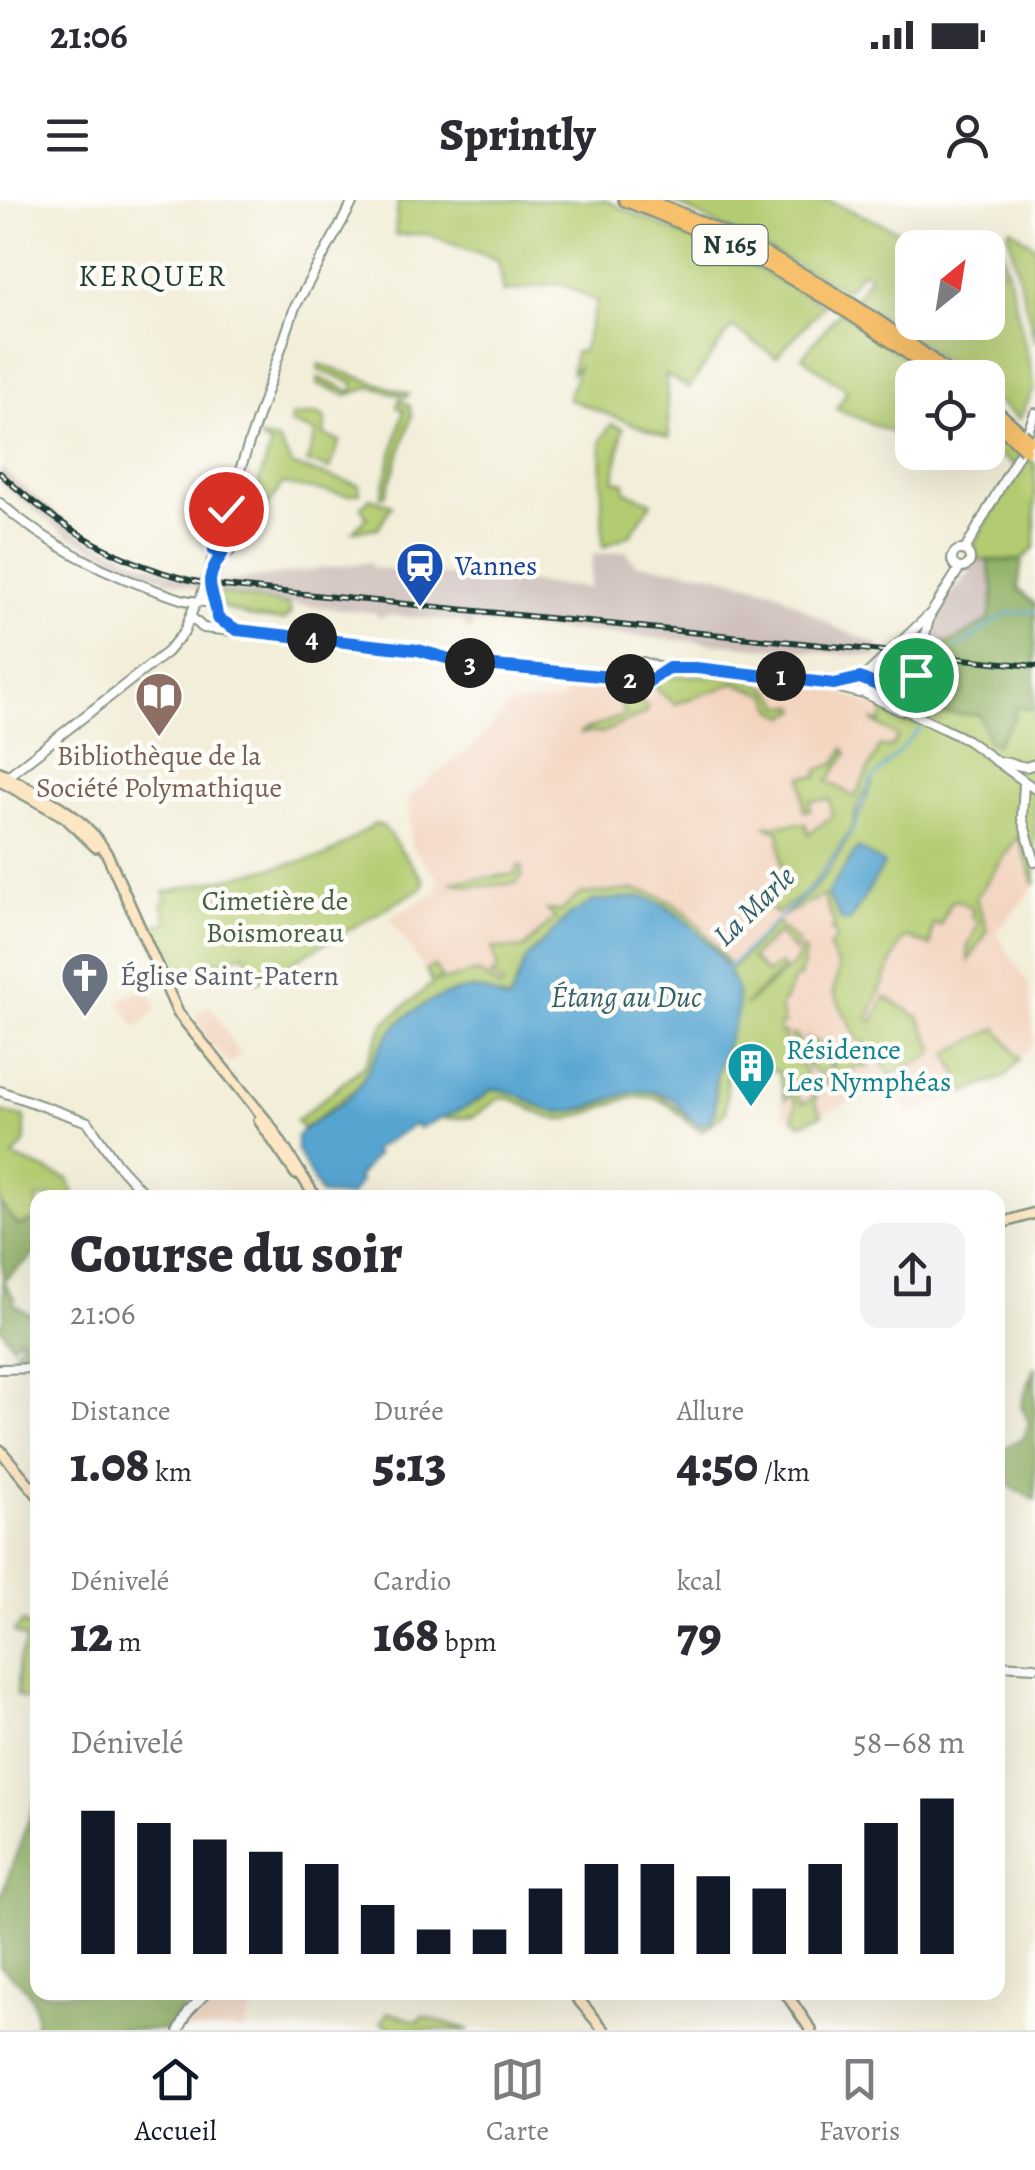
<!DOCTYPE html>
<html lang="fr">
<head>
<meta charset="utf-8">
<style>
  :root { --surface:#fff; --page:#f2f2f3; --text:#2b2b33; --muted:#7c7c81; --line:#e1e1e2; --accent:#111827 }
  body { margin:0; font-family:Alegreya,serif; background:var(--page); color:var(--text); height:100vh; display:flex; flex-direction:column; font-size:38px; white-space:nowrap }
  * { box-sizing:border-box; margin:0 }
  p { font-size:32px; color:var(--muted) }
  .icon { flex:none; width:55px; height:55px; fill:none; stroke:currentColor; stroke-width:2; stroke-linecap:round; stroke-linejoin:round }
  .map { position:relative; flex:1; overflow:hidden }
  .drawer { position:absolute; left:30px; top:990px; width:975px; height:810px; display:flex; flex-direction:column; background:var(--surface); border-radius:20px; box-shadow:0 10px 40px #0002 }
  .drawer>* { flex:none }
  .needle { width:65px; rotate:30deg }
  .controls { position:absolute; left:895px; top:30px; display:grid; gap:20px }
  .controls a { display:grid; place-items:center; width:110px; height:110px; border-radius:20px; background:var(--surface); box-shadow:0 10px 40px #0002; font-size:50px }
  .pin { position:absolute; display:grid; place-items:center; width:85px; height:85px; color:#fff; margin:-42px; border:5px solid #fff; border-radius:50%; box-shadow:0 2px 10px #0007 }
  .km { position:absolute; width:50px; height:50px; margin:-25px; border-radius:50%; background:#222; color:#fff; font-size:28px; line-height:50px; text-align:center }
  .round { display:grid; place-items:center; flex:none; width:105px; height:105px; border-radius:20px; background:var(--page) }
  .headline { display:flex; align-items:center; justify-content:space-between; height:170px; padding:0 40px }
  h1 { font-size:55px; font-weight:800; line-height:75px }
  .metrics { display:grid; grid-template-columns:repeat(3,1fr); gap:15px; height:170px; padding:10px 40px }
  .metrics div { display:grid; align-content:center }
  .metrics b { font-size:50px; font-weight:800 }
  .metrics small { font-size:28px; font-weight:400 }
  .metrics p { font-size:28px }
  .chart { height:280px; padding:20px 40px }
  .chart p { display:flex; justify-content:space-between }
  .chart svg { width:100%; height:180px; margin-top:10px; stroke:var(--accent); stroke-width:6 }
  .status { display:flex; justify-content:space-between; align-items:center; height:70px; padding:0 50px; background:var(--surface); direction:ltr }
  .status svg { height:28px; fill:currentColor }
  header { display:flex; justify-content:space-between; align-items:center; height:130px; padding:0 40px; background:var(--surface); font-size:45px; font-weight:800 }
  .menu { display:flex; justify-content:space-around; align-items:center; height:140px; border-top:2px solid var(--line); background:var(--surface); font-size:28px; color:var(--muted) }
  .menu a { display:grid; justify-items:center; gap:5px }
  .menu .active { color:var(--accent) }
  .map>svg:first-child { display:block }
</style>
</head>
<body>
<div class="status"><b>21:06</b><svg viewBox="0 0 49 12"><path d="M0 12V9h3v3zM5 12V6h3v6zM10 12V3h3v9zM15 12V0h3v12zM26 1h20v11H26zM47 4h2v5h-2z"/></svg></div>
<header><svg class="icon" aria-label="menu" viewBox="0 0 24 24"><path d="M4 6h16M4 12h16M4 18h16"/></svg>Sprintly<svg class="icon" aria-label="person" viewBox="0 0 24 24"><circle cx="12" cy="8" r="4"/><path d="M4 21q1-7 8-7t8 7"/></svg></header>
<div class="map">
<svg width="1035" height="1830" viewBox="0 0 1035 1830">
  <rect width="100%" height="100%" fill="#fdfcf7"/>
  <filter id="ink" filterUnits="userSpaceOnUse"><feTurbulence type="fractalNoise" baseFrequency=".01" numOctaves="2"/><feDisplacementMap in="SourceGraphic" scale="20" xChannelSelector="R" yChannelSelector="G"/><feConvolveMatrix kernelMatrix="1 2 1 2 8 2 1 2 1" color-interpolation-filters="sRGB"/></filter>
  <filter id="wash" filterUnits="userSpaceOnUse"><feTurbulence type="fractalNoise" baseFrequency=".0048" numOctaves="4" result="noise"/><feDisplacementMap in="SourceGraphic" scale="40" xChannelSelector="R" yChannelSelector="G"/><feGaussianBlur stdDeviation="2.25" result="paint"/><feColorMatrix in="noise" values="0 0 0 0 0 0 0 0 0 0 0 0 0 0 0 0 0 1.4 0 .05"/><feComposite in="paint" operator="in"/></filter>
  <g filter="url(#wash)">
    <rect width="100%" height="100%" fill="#f2eed9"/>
    <path fill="#f3d4bf" d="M703 475 830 489 929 527 1008 602 1035 686 996 732 1028 784 1035 842 1005 877 909 915 895 881 801 924 788 918 783 912 778 870 727 871 734 770 706 729 501 790 478 772 433 783 390 718 436 693 439 680 411 645 408 597 480 540 511 505 562 500 571 476 627 482 643 501 658 490 664 477Z
      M149 787 157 810 136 828 118 800Z
      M211 806 240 855 229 864 205 837 196 813Z
      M216 1793H240L255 1806 243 1830H185L195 1812Z"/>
    <path fill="#cfc0bb" d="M0 268 83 335 138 361 200 380 216 383 370 362 371 368 589 388 593 355 626 351 635 364 710 373 776 391 835 427 879 445 878 457 473 423 472 429 465 428 464 422 389 415 377 418V413L220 396 137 370 65 334 0 283Z
      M978 360 987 361 994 389 989 420 952 442 925 449 929 424Z"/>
    <path fill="#b4cc71" stroke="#6a8452" stroke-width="2.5" d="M398 0H605L755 68 824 105 776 157 732 127 689 188 666 175 669 238 568 199 578 167 571 173 575 152 582 151 597 102 561 83 504 92 498 60 427 34 395 35Z
      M669 0H827L913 37 919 47 912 48V122H988V74L1002 71V47L1035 187 1019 219 988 194V178L967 177 855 97 870 76 862 71 846 90Z
      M1011 28 1035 46V142L1008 33Z
      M839 112 934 177 912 178V251L891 232 837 209 847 190 802 157Z
      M319 164 409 194 406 197 372 187 347 195 317 184 319 178 352 192 354 183 318 170Z
      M400 199 410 206 412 216 386 294 381 296 404 210 397 207Z
      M316 214 326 218 324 235 340 241 330 269 307 262 316 233 290 224 291 217Z
      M988 220 1035 264V347L1022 360H978L974 345 1018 267 988 248Z
      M611 224 623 228 614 280 625 283V291L652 302 631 334 603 347 601 240Z
      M259 238 278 241 293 266 359 285 360 293 347 295 282 284 257 324 264 304 253 299 271 246Z
      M915 253H981L968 263 947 268Z
      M370 298 392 305 378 328 353 331 367 317 361 307Z
      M214 392 289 405 291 413 283 421 251 417 222 407Z
      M703 475C734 478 770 477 782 506H796L798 510 786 516 775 510 768 495 735 483 675 504 655 488 661 477Z
      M617 481 627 482 647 507 645 514 601 533H579L626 514 617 501 625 495Z
      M918 501 936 513 980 515 988 540 1015 507 1035 509V685L1018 636 976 698 988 730 969 761 967 749 979 721 971 717 973 710 958 700 951 702 940 726 933 724 930 746 906 737 899 746 868 819 873 822 885 797 919 817 934 848 932 855 891 875 864 841 860 843 833 792 839 769 829 748 837 736 831 730 835 726 823 696 780 717C790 708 802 701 811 692 839 664 859 617 873 581L859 601 852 628 824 670 806 692 776 714 754 694 771 696 783 674 779 631 765 626 805 623 809 634 832 616 830 599 810 601V610L804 611 802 577 818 576V570L836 563 844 549 847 554 828 581 855 597 880 546 890 548 898 537 871 520 880 523 885 509 908 518Z
      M375 624 383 626 424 681 422 688 257 782 244 753 170 780 147 728 167 722 162 703 166 702 164 692 326 656Z
      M518 666H522V676L517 683 474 687 450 682 515 674Z
      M633 690C684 695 704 732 732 768L776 723 798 742 794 751 778 733 751 758 767 774 779 764 784 768 744 806 795 763 801 749 805 752 800 778 796 777 780 808 784 824 779 825 780 833H785V849L807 872 793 889 803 904 817 894 815 903 822 915 801 924 793 918 796 903 790 894 785 900 778 870 727 872 726 912 702 931C686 925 678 909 664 902 626 884 595 921 558 919 535 918 523 896 500 898L473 917 445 919V913C472 901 468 911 492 889 502 890 513 889 522 894 535 900 542 910 556 912 617 917 633 858 689 919L709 922C720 907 713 887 718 869 723 850 734 829 737 810 744 767 693 726 664 704L571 714 554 736 536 748 510 801 472 788 425 804 391 831 358 887 303 929 296 921 365 865 385 822 433 783 426 770 434 766 441 777 436 782 478 772 501 789 503 784 491 776 498 769 492 748 523 749 555 718 547 710 561 711 580 694Z
      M997 828 1020 859 1005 877 965 893 948 853Z
      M791 835H796L811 864 820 858 807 838 822 845 832 861 829 869 821 874C807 871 791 848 791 835Z
      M853 846 869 866 851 869 826 886 821 879 833 872 834 854Z
      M0 912 25 917V942L13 957 68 979 75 997 38 998 37 1020 18 1026 0 1003Z
      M23 1422 38 1434 37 1485 31 1497 23 1499 17 1495 18 1461 27 1440 14 1432Z
      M388 1812 419 1822 422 1816 470 1830H389L390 1826 381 1822Z"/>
    <path fill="#8fb063" stroke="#57764c" stroke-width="2.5" d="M1022 360 1018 389 1035 404V509L1015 507V517L996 544 988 540 980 515 936 513 918 501 924 449 952 442 989 420 994 389 987 361Z
      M0 1003 18 1026 37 1020V1053L3 1081 15 1099 13 1103 37 1119V1146L28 1147 27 1154 21 1156 15 1151 23 1140 20 1137 12 1145 0 1126 4 1119Z
      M1035 1166V1300L998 1280V1252L1024 1237 1029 1223 1021 1205Z
      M37 1597 38 1792 194 1793 171 1830H34C40 1796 25 1787 0 1766V1699Z"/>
    <path fill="#57a5d1" stroke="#3b7182" stroke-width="2.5" d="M858 648 884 664 850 721H842L827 694Z
      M642 697C678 703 737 764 738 802 738 822 720 855 716 877 713 893 719 908 709 922L699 925C687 918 682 905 671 898 632 876 597 914 557 912 535 910 525 891 492 889 470 909 446 915 419 928L415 924 373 950 376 955 357 978 360 981 350 997 321 995 297 950V936C314 918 344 907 358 887 370 869 379 844 394 828 418 802 474 774 503 801H509L526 759 571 714 594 701Z"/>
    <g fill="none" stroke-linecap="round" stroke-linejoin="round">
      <path stroke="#57a5d1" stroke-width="2.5" d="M957 449 1005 414 1035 411
        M931 512 954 471
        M725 771 818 681 853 629 871 581 920 529"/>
    </g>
  </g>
  <g filter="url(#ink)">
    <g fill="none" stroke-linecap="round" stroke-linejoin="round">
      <g stroke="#889686" stroke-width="12">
        <path id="tertiary" d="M0 303C52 349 115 378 181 399 192 403 202 400 212 403
          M213 344a10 10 0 1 1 20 0a10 10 0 1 1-20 0Z
          M218 335 295 107 354 0
          M952 359a9 9 0 1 1 18 0a9 9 0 1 1-18 0Z
          M965 350 1020 252 1035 213
          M200 401 215 350
          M191 417 203 428 418 450 464 463 632 479
          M217 419 209 392 222 354
          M669 468 645 486 636 483 631 476 634 466 643 462 658 467 802 478 859 493 866 489 865 482 855 479 853 489
          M862 479 932 412 959 369
          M866 484 899 497
          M862 492 901 511 910 501 901 496 895 505
          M908 498 930 416
          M905 510 967 540 1035 589
          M1003 562 1026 567 1035 564
          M4 579 167 452 184 432 196 402
          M1024 583 1022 618 1035 662
          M0 891 88 922 117 964 148 998
          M0 1169 38 1168
          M998 1465 1035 1467
          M179 1830 188 1812 207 1792"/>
      </g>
      <g stroke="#889686" stroke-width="14">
        <path id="secondary" d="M0 572C39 596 85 613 108 656L178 813 269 924 316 998
          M0 581 65 617 96 647
          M259 920 296 974
          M998 1024 1035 1013
          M0 1250 38 1295
          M572 1792 604 1830
          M785 1792 811 1830"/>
      </g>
      <g stroke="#889686" stroke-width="16">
        <path id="trunk" d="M625 0C739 43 845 104 942 178
          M647 0C758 44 862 104 955 178
          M988 204 1022 234
          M988 215 1019 243"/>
      </g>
      <use href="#tertiary" stroke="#fff" stroke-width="8"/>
      <use href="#secondary" stroke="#fce6c4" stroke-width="9"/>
      <use href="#trunk" stroke="#f7c06c" stroke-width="11"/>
      <g stroke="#1f3d34" stroke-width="6">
        <path id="rail" d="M0 273C61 331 130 370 213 385L1035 466"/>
      </g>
      <use href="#rail" stroke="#fdfcf7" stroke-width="2.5" stroke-dasharray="8" stroke-linecap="butt"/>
      <g stroke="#889686" stroke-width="16" stroke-linecap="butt">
        <path id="trunk-bridge" d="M1022 234 1028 240
          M1019 243 1025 249"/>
      </g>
      <use href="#trunk-bridge" stroke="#f7c06c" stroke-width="11"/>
    </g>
  </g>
  <g fill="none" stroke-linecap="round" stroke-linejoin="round" filter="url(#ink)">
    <g stroke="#fff" stroke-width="20">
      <path id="route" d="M226 309 214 339V350L222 354C199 386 216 391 217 418L237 430 418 450 464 463 632 479 642 486 669 468H696L834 484 860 478 908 498 916 475"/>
    </g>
    <use href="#route" stroke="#1a73e8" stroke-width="12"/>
  </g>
  <defs>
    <g id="station-pin" transform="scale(2.5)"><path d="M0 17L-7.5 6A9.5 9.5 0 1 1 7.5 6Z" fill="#1a4fb4" stroke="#fdfcf7"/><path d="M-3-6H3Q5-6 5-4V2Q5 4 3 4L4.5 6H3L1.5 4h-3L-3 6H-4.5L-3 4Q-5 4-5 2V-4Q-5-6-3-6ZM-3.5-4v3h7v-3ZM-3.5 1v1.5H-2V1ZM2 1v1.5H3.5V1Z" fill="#fff"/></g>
    <g id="library-pin" transform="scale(2.5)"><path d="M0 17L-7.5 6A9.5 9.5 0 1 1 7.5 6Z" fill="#8d6e63" stroke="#fdfcf7"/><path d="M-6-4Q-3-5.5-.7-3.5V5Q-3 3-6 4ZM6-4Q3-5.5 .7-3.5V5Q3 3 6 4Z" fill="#fff"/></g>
    <g id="church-pin" transform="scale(2.5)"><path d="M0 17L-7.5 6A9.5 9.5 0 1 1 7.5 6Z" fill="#6b7280" stroke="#fdfcf7"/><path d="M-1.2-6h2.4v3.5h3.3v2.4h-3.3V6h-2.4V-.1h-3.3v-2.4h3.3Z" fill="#fff"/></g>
    <g id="building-pin" transform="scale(2.5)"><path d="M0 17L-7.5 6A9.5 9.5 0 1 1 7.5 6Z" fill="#0f9aa8" stroke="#fdfcf7"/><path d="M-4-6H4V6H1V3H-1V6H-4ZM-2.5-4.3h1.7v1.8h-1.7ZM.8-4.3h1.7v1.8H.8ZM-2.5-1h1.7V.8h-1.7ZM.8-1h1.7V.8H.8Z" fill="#fff"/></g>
  </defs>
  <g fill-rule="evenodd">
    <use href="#station-pin" x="420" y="366"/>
    <use href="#library-pin" x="159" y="496"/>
    <use href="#church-pin" x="85" y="776"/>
    <use href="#building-pin" x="751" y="866"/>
  </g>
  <g text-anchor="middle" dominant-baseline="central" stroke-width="9" stroke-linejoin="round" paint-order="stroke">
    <rect fill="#fdfcf7" stroke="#62766e" stroke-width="2.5" x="692.5" y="25" width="75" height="40" rx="8"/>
    <g font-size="25" font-weight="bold" fill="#1f3d34">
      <text x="730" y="45">N 165</text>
    </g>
    <g font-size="28" fill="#164399" stroke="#fdfcf7" text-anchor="start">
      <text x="455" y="366">Vannes</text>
    </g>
    <g font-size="28" fill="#785e54" stroke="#fdfcf7">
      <text x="159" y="556">Bibliothèque de la<tspan x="159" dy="32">Société Polymathique</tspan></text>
    </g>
    <g font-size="28" fill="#446143" stroke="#fdfcf7">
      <text x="275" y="701">Cimetière de<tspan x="275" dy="32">Boismoreau</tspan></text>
    </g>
    <g font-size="28" fill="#5b616d" stroke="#fdfcf7" text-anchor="start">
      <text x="120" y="776">Église Saint-Patern</text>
    </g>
    <g font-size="28" fill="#0d838f" stroke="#fdfcf7" text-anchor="start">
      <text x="786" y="850">Résidence<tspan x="786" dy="32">Les Nymphéas</tspan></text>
    </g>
    <g font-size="30" letter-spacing="2.5" fill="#1f3d34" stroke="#fdfcf7">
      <text x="153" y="76">KERQUER</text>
    </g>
    <g font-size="30" font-style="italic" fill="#33616b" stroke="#fdfcf7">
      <text transform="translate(754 706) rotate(-44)">La Marle</text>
      <text x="626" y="797">Étang au Duc</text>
    </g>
  </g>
</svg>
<div class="controls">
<a><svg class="needle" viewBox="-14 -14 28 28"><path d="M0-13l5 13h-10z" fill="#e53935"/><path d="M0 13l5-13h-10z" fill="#7c7c81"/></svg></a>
<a><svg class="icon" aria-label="locate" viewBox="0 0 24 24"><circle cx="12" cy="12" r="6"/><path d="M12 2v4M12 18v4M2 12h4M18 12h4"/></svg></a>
</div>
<div class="pin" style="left:916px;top:475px;background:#1e9e55"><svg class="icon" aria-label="arrive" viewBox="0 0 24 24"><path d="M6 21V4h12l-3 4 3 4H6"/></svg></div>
<div class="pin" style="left:226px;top:309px;background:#d93025"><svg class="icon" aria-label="check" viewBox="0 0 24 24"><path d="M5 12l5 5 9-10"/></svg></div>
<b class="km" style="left:781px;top:476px">1</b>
<b class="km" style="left:630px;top:479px">2</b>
<b class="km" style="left:470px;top:463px">3</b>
<b class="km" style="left:312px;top:438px">4</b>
<section class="drawer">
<div class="headline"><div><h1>Course du soir</h1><p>21:06</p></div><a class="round"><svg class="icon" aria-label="share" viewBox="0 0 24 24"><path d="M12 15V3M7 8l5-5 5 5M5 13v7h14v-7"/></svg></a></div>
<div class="metrics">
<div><p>Distance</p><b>1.08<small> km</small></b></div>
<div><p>Durée</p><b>5:13</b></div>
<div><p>Allure</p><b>4:50<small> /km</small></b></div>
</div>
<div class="metrics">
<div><p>Dénivelé</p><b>12<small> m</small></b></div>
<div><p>Cardio</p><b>168<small> bpm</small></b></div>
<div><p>kcal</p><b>79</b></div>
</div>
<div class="chart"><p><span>Dénivelé</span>58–68 m</p>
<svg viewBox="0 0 160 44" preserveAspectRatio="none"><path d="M5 44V9M15 44V12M25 44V16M35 44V19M45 44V22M55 44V32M65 44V38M75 44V38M85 44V28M95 44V22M105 44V22M115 44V25M125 44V28M135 44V22M145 44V12M155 44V6"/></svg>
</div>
</section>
</div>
<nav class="menu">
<a class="active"><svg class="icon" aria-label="home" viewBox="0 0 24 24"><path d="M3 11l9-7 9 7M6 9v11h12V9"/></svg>Accueil</a>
<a><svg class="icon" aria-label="map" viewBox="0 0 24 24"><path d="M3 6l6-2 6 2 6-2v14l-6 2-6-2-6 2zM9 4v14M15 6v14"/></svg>Carte</a>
<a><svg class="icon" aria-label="saved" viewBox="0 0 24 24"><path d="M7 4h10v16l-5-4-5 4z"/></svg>Favoris</a>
</nav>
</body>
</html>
